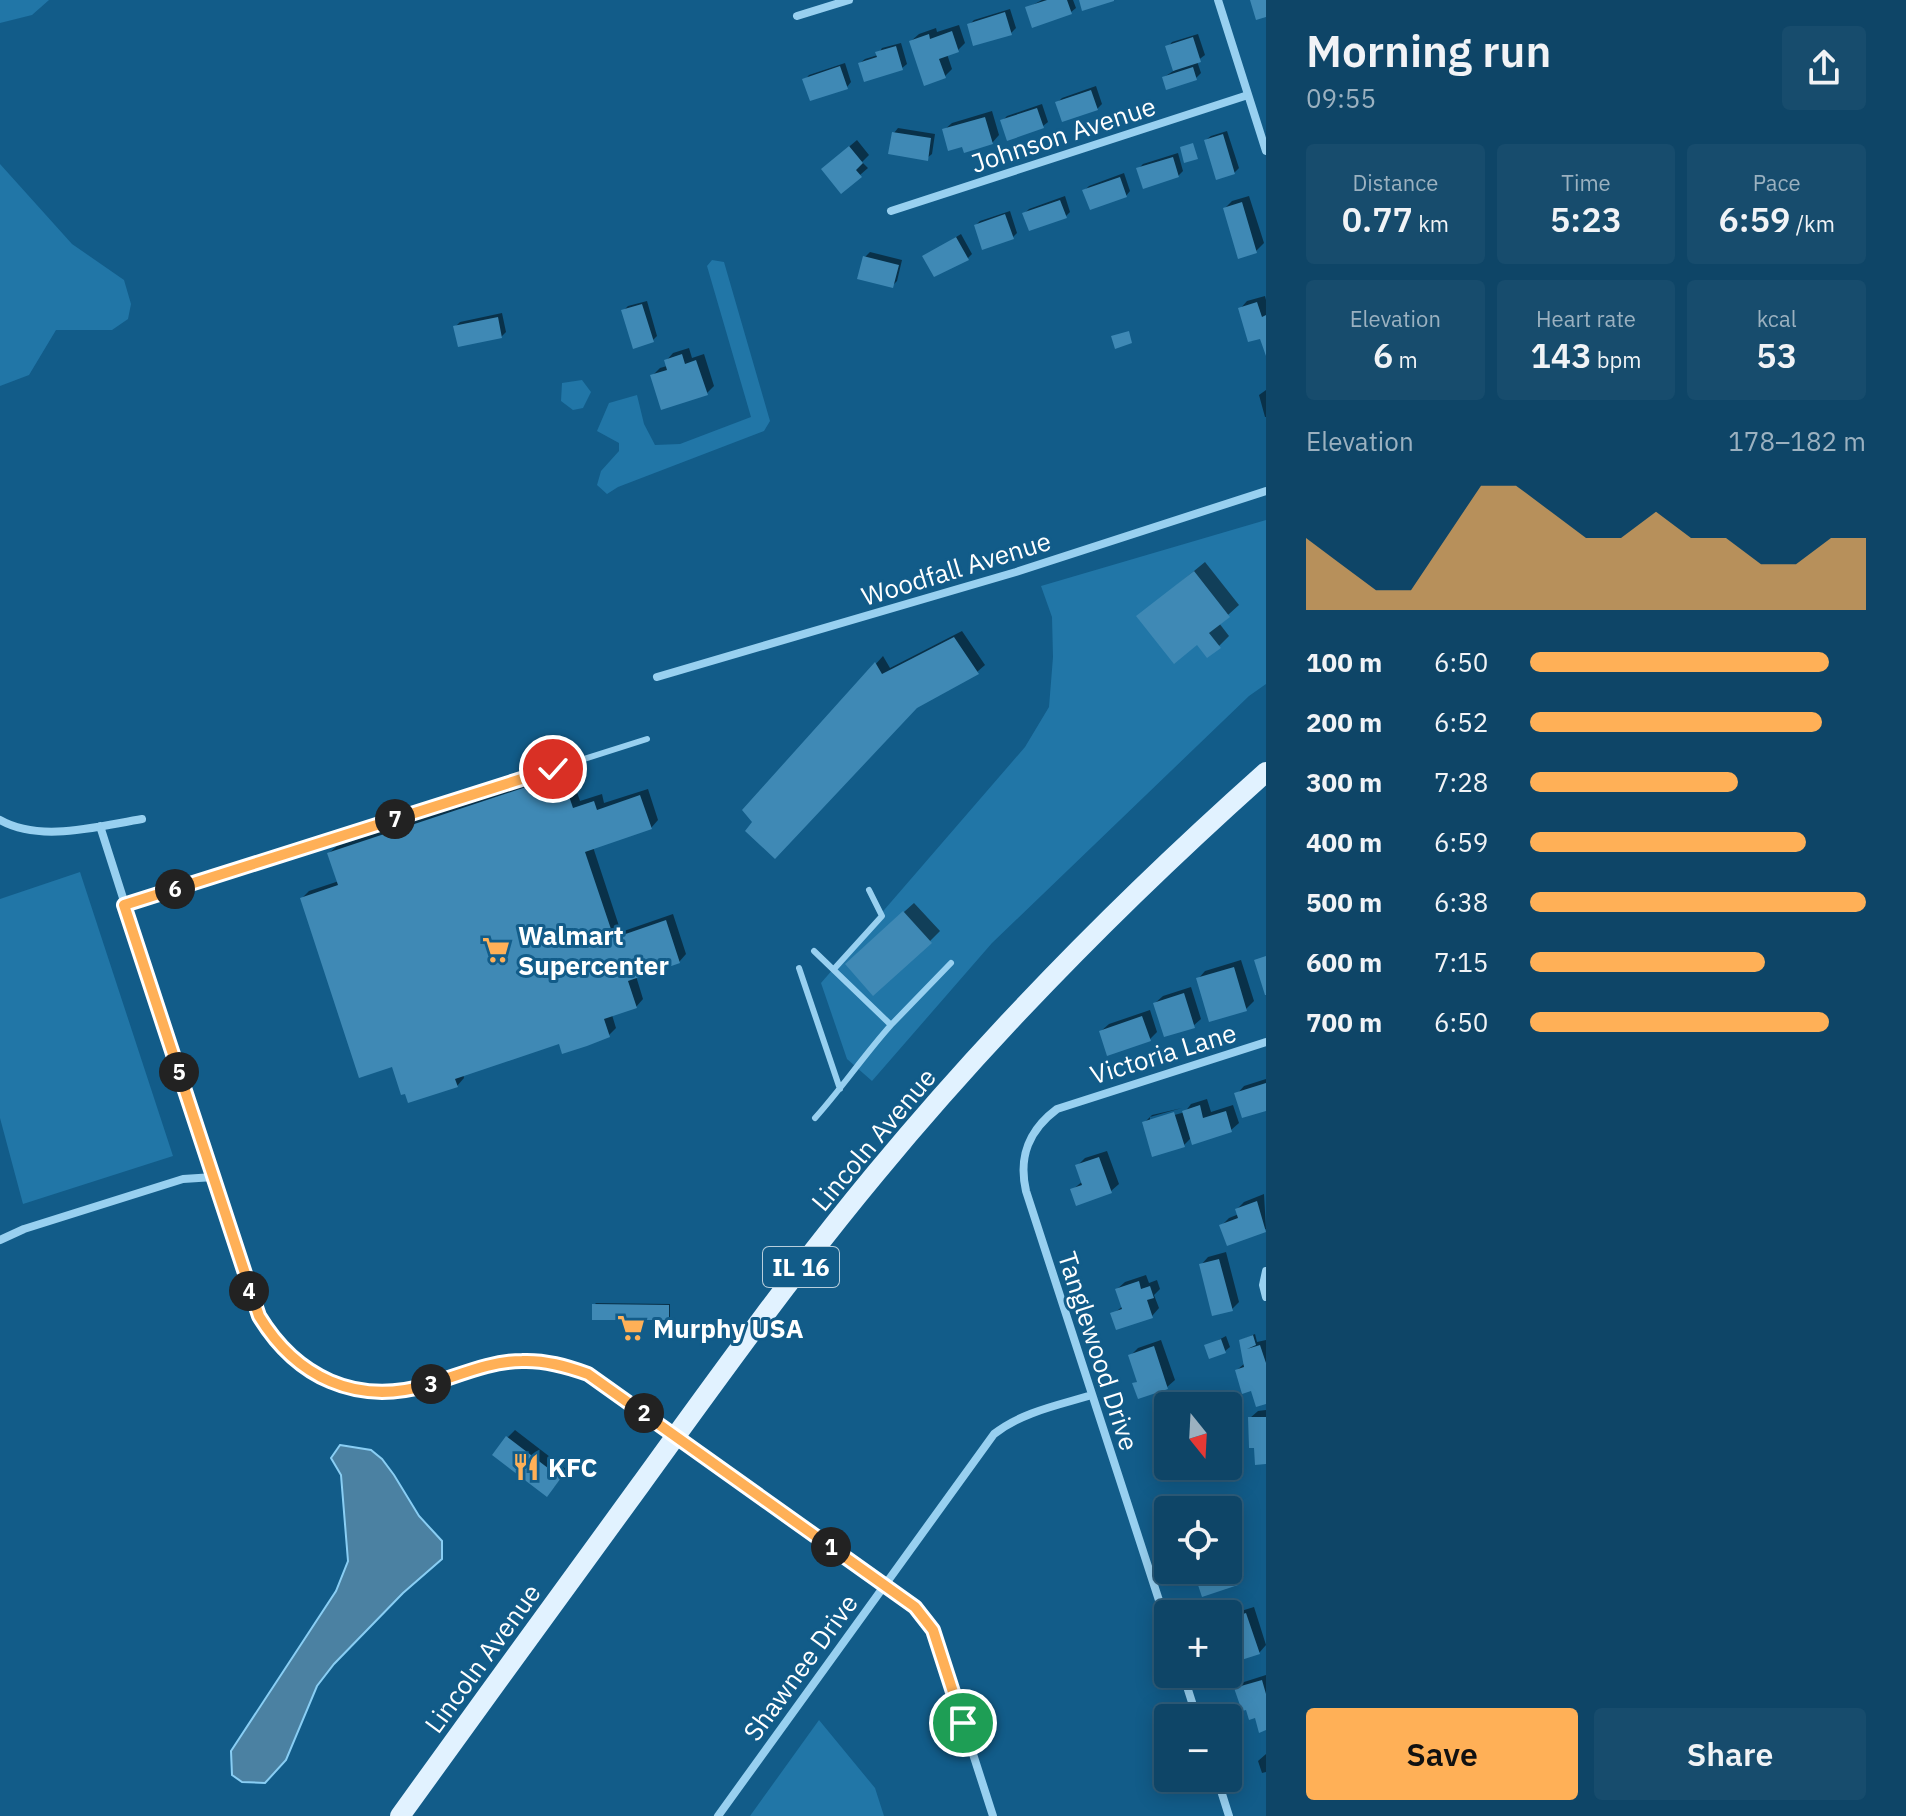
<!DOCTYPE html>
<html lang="en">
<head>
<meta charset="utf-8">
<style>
  :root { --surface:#0e4567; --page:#174c6d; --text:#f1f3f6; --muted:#9bb1c0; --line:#2e5d7b; --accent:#ffb057 }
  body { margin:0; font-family:"IBM Plex Sans",sans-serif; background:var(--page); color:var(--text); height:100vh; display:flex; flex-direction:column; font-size:30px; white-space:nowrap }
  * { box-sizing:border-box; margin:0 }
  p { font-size:26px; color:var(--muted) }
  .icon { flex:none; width:44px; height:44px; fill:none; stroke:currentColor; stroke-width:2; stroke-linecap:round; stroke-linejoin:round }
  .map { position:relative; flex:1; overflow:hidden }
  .panel { display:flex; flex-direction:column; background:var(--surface); width:640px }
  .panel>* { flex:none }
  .needle { width:52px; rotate:162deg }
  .buttons { position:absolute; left:1154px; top:1392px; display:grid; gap:16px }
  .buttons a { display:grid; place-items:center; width:88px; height:88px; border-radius:8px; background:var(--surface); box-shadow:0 4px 20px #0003,0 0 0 2px var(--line); font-size:40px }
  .pin { position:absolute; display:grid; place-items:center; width:68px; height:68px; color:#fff; margin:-34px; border:4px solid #fff; border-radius:50%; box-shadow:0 2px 8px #0007 }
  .km { position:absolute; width:40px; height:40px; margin:-20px; border-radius:50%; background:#222; color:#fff; font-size:22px; line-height:40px; text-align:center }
  .round { display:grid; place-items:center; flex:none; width:84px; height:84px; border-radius:8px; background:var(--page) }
  .headline { display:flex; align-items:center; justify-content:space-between; height:136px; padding:0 40px }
  h1 { font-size:44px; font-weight:600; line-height:60px }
  .metrics { display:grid; grid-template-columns:repeat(3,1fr); gap:12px; height:136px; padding:8px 40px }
  .metrics div { display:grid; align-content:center; border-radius:8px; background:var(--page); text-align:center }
  .metrics b { font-size:34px; font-weight:600 }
  .metrics small { font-size:22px; font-weight:400 }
  .metrics p { font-size:22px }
  .chart { height:224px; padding:16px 40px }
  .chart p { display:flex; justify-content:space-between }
  .chart svg { width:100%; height:144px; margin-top:8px; fill:var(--accent); opacity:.7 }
  .primary-button { display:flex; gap:16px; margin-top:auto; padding:16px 40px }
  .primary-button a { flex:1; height:92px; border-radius:8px; background:var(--accent); color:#111; font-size:32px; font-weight:600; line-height:92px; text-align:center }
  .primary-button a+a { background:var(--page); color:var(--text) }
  ul { padding:0 40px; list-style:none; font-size:26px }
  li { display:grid; grid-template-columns:128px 96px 1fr; align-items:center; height:60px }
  li i { height:20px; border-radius:10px; background:var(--accent) }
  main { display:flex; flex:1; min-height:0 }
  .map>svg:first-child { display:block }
</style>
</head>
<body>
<main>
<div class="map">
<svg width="1266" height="1816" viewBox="0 0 1266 1816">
  <rect width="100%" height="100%" fill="#125c89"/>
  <path fill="#2176a7" d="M0 0H49L32 15 0 23Z
    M0 164 72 244 124 280 131 304 128 319 112 330H56L29 375 0 386Z
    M712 260 724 262 770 421 764 431 618 487 607 494 597 485 601 471 619 451V443L597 431 609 403 637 395 644 424 655 445 680 444 751 417 707 266Z
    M582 380 591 392 583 408 573 410 561 401 562 383Z
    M1266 520V684L1249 696 992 943 872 1081 847 1059 821 983 1025 747 1049 707 1053 657 1052 617 1041 586Z
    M80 872 173 1156 23 1204 0 1118V899Z
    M819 1720 875 1788 884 1816H750Z"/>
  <path fill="#4b81a2" stroke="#89cef4" stroke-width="2" d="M340 1445 371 1450 382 1459 394 1475 419 1516 442 1541V1559L403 1593 334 1664 317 1686 286 1760 265 1783 242 1782 232 1775 231 1751 336 1591 348 1561 341 1475 331 1458Z"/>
  <path fill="#0007" d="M1042 0H1073L1076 8 1071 12 1027 8Z
    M1010 9 1016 28 1011 33 969 25 974 20Z
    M959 25 965 43 958 50 947 54 952 69 945 76 911 41 919 34 936 28 937 32Z
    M1198 34 1205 55 1197 61 1201 73 1196 78 1164 77 1175 70 1168 47 1172 42Z
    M901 43 907 64 902 68 860 63 865 59 878 55 882 48Z
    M845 63 851 82 847 87 805 80 809 75Z
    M1096 86 1102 104 1097 109 1058 102 1062 98Z
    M1042 104 1048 122 1043 126 1002 121 1007 116Z
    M992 111 999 135 992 143 963 144 944 130 952 123Z
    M898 128 935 134 932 154 927 158 894 133Z
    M1227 131 1239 168 1234 173 1206 140 1211 136Z
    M857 140 869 155 862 162 868 168 860 175 831 162Z
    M1178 153 1183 171 1178 176 1138 169 1143 164Z
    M1124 173 1130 191 1126 196 1085 190 1089 186Z
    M1065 196 1070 212 1066 216 1025 213 1029 209Z
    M1249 196 1264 243 1256 251 1225 208 1232 201Z
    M1010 211 1017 233 1013 237 976 225 980 221Z
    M961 234 972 254 968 258 924 257Z
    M870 252 902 260 897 281 892 286 865 257Z
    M1265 296 1266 300V351L1261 336 1240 309 1247 301Z
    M647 301 657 336 653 340 623 311 628 306Z
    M502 313 506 332 501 337 456 326 460 322Z
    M689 348 692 358 704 354 714 386 706 394 652 376 660 368 667 366 666 361 673 353Z
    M1266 390V417H1265L1259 395Z
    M1205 562 1239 605 1219 623 1229 636 1219 646 1198 642 1139 616Z
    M962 631 985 665 977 672 917 706 755 823 744 810 883 656 890 668Z
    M569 769 580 801 602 794 604 803 648 789 658 820 651 828 593 847 621 932 673 914 686 954 679 962 636 976 643 999 636 1007 612 1015 616 1028 609 1035 560 1042 463 1074 464 1078 457 1086 393 1065 302 898 309 891 339 881 329 853 337 846Z
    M914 903 940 931 930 941 857 954Z
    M1241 960 1254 1001 1246 1009 1198 979 1205 971Z
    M1191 987 1201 1019 1193 1026 1155 1003 1163 996Z
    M1150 1010 1157 1032 1150 1039 1101 1031 1109 1024Z
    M1266 1079V1109L1237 1094 1244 1086Z
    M1207 1099 1211 1112 1233 1105 1239 1123 1231 1130 1192 1137 1184 1145 1144 1123 1152 1115 1182 1108 1150 1117V1122L1185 1112 1191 1104Z
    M1107 1151 1119 1184 1111 1191 1072 1190 1083 1181 1077 1166 1085 1158Z
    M1264 1194 1266 1229 1228 1243 1222 1225 1229 1218 1239 1214 1237 1209 1244 1202Z
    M1226 1252 1239 1302 1232 1309 1201 1265 1208 1257Z
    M1146 1275 1149 1283 1157 1280 1160 1289 1154 1295 1159 1308 1152 1316 1113 1314 1123 1306 1117 1289 1125 1282Z
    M596 1303 670 1304V1317L641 1318 642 1327 634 1334 629 1318 594 1305Z
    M1255 1334 1257 1342 1266 1340V1402L1237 1370 1245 1363 1241 1340Z
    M1226 1336 1230 1347 1225 1351 1207 1346Z
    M1161 1340 1175 1380 1167 1387 1135 1384 1139 1380 1131 1355 1138 1348Z
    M1266 1410V1462L1250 1418 1258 1411Z
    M515 1430 567 1470 554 1487 507 1438Z
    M1233 1543 1244 1576 1237 1583 1198 1579 1205 1570H1228V1545Z
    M1254 1607 1266 1645 1259 1653 1228 1636V1615Z
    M1266 1675V1728L1237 1689 1244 1682Z
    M1266 1754V1772L1262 1773 1258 1761Z"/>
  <path fill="#3f89b5" d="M1047 0H1067L1072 14 1032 28 1025 7Z
    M1079 0H1114V1L1082 11Z
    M1250 0H1266V17L1256 20Z
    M1005 12 1012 35 973 46 967 24Z
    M952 31 959 52 939 59 946 78 924 86 909 41 929 34 930 39Z
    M1193 37 1201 62 1173 71 1165 46Z
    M896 46 903 70 864 82 858 63 877 57 875 52Z
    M840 66 848 89 810 101 802 79Z
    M1193 67 1197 80 1166 90 1162 77Z
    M1091 90 1098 110 1062 122 1055 102Z
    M1037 108 1044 128 1007 141 1000 120Z
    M985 117 993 144 964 153 962 147 948 151 942 129Z
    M892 132 931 138 928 161 888 154Z
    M1223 134 1235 174 1216 180 1204 140Z
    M1193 143 1198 159 1184 163 1180 147Z
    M849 146 863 163 856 170 862 177 841 194 821 169Z
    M1173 157 1179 177 1143 189 1136 168Z
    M1120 177 1127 197 1090 210 1082 190Z
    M1060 200 1067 218 1029 231 1022 213Z
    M1242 202 1257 253 1238 259 1223 208Z
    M1005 214 1014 239 982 250 974 225Z
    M956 237 969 260 934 277 922 256Z
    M863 256 899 265 893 288 857 279Z
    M1257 302 1262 317 1266 315V356L1260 339 1248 342 1238 308Z
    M642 304 654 342 633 349 621 310Z
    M498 317 502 338 458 347 453 326Z
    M1129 331 1132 343 1115 349 1111 336Z
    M682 354 685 364 696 360 708 395 661 410 650 375 667 370 664 360Z
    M1194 571 1230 617 1209 633 1221 648 1207 658 1197 645 1174 664 1136 616Z
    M954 637 979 674 917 708 775 859 745 831 752 822 742 810 875 662 882 674Z
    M562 775 573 808 594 801 597 810 640 795 652 829 585 852 614 938 666 920 680 963 628 981 637 1008 604 1019 610 1037 587 1046 562 1054 559 1044 455 1079 458 1087 408 1103 405 1094 401 1095 392 1067 359 1078 300 898 338 885 327 853Z
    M903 911 932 943 873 996 845 964Z
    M1266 956V995H1265L1254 960Z
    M1234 967 1247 1011 1209 1022 1196 978Z
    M1184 993 1195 1028 1164 1037 1153 1003Z
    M1142 1016 1151 1041 1107 1056 1099 1031Z
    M1266 1083V1111L1242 1118 1234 1093Z
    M1200 1105 1203 1118 1226 1111 1232 1132 1192 1145 1182 1111Z
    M1174 1112 1185 1147 1152 1157 1142 1122Z
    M1099 1157 1112 1193 1076 1206 1070 1189 1082 1185 1075 1165Z
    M1257 1201 1266 1232 1227 1246 1219 1225 1238 1218 1235 1209Z
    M1219 1259 1233 1311 1212 1316 1199 1264Z
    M1139 1281 1141 1289 1150 1286 1154 1298 1147 1300 1153 1318 1116 1330 1110 1313 1122 1309 1115 1289Z
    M592 1304 669 1305V1320H634L635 1336 628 1337 627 1320H592Z
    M1253 1335 1256 1345 1247 1349 1260 1345 1266 1363V1404L1256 1407 1251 1391 1242 1394 1235 1370 1244 1367 1239 1340Z
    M1221 1339 1226 1353 1209 1359 1204 1345Z
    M1154 1346 1168 1389 1138 1399 1132 1383 1137 1382 1128 1355Z
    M1248 1417H1266V1464L1255 1465 1254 1448H1249Z
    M506 1436 561 1478 547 1497 492 1455Z
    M1229 1558 1238 1585 1202 1597 1196 1579 1205 1576 1203 1570H1228Z
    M1246 1613 1260 1654 1235 1662 1228 1639V1619Z
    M1262 1680 1266 1694V1730L1259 1733 1255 1718 1249 1720 1246 1710 1242 1711 1234 1688Z"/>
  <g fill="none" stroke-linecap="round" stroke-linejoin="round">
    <path stroke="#98d0f0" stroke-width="6" d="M124 905 647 739
      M814 951 891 1025C864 1055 842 1088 815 1118
      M799 968 840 1089
      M834 969 882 916 869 890
      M891 1025 951 963"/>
    <path stroke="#98d0f0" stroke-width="8" d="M1218 0 1266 151
      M797 16 849 0
      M891 211 1248 95
      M657 677 1016 572 1266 491
      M0 820C40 843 99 826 142 819
      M100 826 250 1295C277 1362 340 1407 414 1389 449 1380 483 1362 520 1361 552 1359 580 1370 607 1385L915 1607 933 1630 993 1816
      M0 1240 24 1229 183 1179 214 1177
      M1266 1271 1263 1285 1266 1297
      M1168 1628 1026 1191C1018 1156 1029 1130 1057 1109L1266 1042
      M1183 1674 1197 1718
      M1217 1778 1229 1816
      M718 1816 994 1434C1022 1412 1059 1405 1092 1395"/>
    <path stroke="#e1f2ff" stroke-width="20" d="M400 1816C480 1705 560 1595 641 1484 717 1379 793 1273 876 1173 995 1029 1127 896 1266 772"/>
  </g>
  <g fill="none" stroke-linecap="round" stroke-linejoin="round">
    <g stroke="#fff" stroke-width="16">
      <path id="route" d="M553 769 124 905 259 1316C296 1377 356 1406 427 1385 458 1376 489 1361 522 1361 545 1360 566 1366 588 1374L915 1607 933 1630 963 1723"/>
    </g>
    <use href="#route" stroke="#ffb057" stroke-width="10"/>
  </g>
  <defs>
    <g id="supermarket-bare" transform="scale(2.16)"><path d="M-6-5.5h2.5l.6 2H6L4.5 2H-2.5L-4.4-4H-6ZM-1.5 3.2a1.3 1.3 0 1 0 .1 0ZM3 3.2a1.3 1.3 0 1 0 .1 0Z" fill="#ffb057" stroke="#125c89" stroke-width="2.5" paint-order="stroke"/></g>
    <g id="restaurant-bare" transform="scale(2.16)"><path d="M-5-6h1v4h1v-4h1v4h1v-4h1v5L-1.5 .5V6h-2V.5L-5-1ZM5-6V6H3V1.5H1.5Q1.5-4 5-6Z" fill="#ffb057" stroke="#125c89" stroke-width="2.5" paint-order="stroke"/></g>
  </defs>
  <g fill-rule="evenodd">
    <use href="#supermarket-bare" x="496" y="950"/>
    <use href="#supermarket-bare" x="631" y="1328"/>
    <use href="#restaurant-bare" x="526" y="1467"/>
  </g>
  <g text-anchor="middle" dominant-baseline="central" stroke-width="6" stroke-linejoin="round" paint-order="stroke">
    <rect fill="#125c89" stroke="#b8cedc" stroke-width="2" x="763" y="1247" width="76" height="40" rx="6"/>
    <g font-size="24" font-weight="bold" fill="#fff">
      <text x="801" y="1267">IL 16</text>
    </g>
    <g font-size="26" fill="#fff" stroke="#125c89">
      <text transform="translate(1063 134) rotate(-18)">Johnson Avenue</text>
      <text transform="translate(956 568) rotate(-17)">Woodfall Avenue</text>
      <text transform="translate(1163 1053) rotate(-17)">Victoria Lane</text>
      <text transform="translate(873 1139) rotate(-50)">Lincoln Avenue</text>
      <text transform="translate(1099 1351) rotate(72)">Tanglewood Drive</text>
      <text transform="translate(482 1658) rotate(-54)">Lincoln Avenue</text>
      <text transform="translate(800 1667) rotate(-54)">Shawnee Drive</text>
    </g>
    <g font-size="26" font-weight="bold" fill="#fff" stroke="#125c89" text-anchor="start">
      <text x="518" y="935">Walmart<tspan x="518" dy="30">Supercenter</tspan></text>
      <text x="653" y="1328">Murphy USA</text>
      <text x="548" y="1467">KFC</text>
    </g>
  </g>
</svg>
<div class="buttons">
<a><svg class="needle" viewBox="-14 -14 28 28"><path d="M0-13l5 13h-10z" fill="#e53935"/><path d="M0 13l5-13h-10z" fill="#9bb1c0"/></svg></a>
<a><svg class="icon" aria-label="locate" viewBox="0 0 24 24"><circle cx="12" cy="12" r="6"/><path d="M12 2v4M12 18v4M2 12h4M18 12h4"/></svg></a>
<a>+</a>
<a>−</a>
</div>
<div class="pin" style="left:963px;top:1723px;background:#1e9e55"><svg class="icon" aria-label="arrive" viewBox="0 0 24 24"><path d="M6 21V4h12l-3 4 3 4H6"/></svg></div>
<div class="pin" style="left:553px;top:769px;background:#d93025"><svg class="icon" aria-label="check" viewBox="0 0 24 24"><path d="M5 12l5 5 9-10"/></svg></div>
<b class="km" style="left:831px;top:1547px">1</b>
<b class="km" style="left:644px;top:1413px">2</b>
<b class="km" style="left:431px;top:1384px">3</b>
<b class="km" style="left:249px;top:1291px">4</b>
<b class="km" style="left:179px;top:1072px">5</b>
<b class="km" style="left:175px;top:889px">6</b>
<b class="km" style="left:395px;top:819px">7</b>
</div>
<section class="panel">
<div class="headline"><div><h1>Morning run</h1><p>09:55</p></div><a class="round"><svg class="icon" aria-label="share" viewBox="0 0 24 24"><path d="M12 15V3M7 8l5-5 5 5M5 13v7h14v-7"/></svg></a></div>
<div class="metrics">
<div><p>Distance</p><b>0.77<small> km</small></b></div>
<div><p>Time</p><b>5:23</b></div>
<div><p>Pace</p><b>6:59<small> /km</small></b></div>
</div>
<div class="metrics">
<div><p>Elevation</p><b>6<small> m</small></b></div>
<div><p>Heart rate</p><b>143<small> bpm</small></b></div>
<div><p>kcal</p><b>53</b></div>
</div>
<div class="chart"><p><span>Elevation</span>178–182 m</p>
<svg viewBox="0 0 160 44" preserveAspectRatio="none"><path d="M0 44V22L10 30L20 38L30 38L40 22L50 6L60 6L70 14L80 22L90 22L100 14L110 22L120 22L130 30L140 30L150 22L160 22V44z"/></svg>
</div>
<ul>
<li><b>100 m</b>6:50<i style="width:89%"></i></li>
<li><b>200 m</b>6:52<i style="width:87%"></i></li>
<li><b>300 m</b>7:28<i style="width:62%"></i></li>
<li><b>400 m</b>6:59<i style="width:82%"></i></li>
<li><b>500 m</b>6:38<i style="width:100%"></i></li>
<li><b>600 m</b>7:15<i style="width:70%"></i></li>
<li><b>700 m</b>6:50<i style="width:89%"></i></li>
</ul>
<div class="primary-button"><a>Save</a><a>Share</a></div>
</section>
</main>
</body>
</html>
